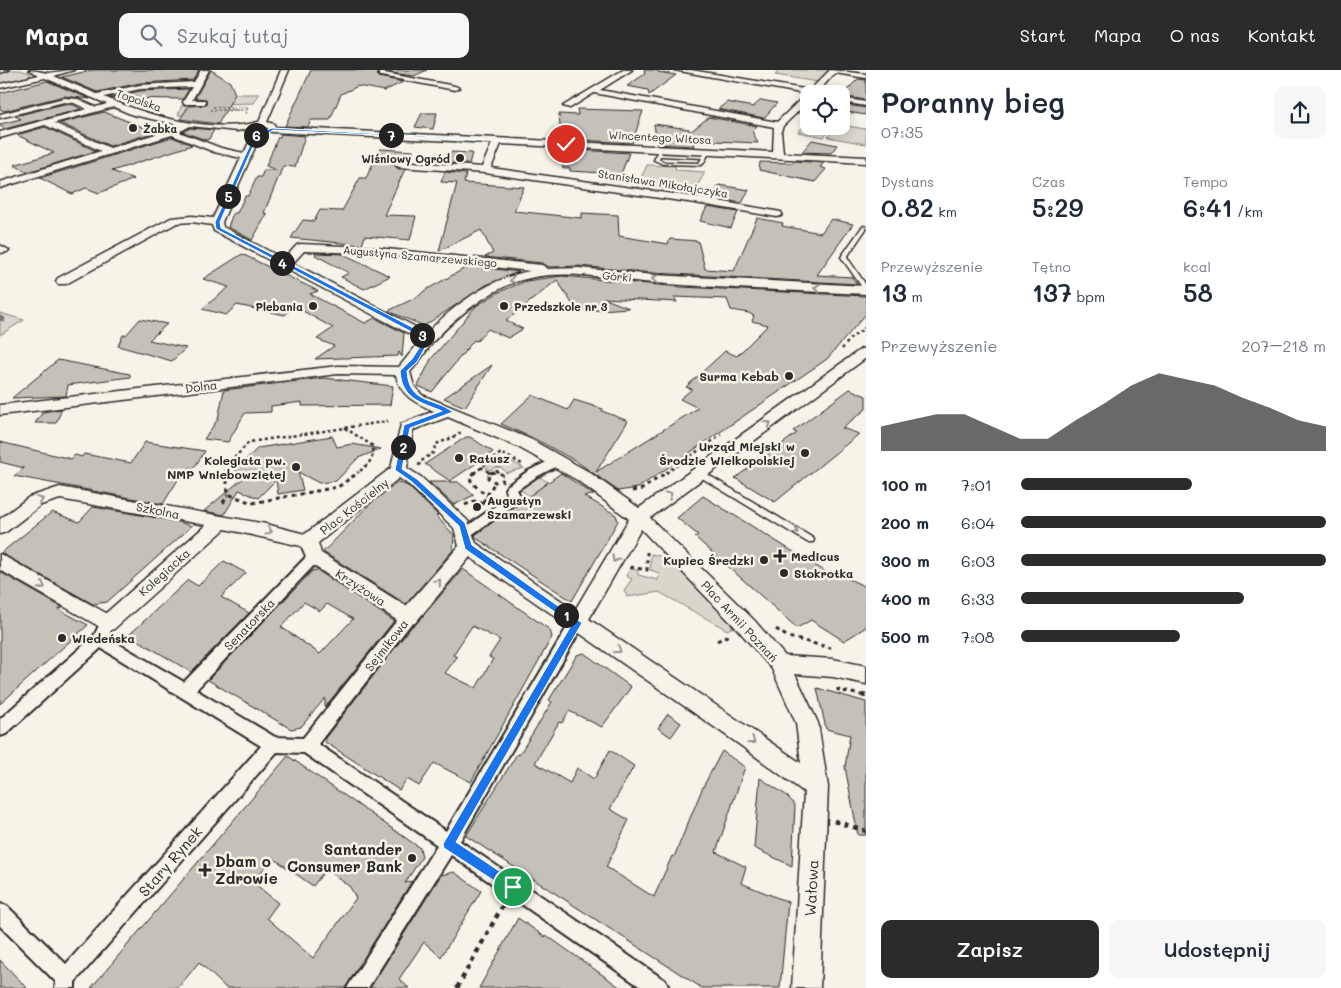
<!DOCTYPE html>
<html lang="pl">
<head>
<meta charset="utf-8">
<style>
  :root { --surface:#fff; --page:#f6f6f7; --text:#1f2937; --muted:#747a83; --accent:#2b2b2b }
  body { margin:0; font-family:Mali,sans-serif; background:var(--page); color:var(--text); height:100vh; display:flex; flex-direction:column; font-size:19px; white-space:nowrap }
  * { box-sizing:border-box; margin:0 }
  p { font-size:16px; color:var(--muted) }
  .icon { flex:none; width:28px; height:28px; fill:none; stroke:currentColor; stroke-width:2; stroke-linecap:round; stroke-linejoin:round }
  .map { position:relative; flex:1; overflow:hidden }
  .drawer { display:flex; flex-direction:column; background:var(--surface); width:475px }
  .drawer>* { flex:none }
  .tools { position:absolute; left:800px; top:15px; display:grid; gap:10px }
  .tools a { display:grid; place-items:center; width:50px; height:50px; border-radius:10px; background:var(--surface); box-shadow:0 2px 12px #0003; font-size:25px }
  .pin { position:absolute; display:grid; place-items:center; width:42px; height:42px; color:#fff; margin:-21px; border:2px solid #fff; border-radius:50%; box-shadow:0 1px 5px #0007 }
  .km { position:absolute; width:25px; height:25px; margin:-12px; border-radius:50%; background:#222; color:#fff; font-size:14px; line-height:25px; text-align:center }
  .round { display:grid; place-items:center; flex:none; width:52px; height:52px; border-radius:10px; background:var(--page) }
  .head { display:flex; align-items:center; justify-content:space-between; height:85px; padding:0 15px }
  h1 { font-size:28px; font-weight:600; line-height:38px }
  .metrics { display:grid; grid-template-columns:repeat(3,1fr); gap:8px; height:85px; padding:5px 15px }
  .metrics div { display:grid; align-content:center }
  .metrics b { font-size:25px; font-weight:600 }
  .metrics small { font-size:14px; font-weight:400 }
  .metrics p { font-size:14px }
  .chart { height:140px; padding:10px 15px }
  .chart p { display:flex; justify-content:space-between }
  .chart svg { width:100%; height:90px; margin-top:5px; fill:var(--accent); opacity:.7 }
  .action { display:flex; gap:10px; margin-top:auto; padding:10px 15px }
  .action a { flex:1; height:58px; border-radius:10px; background:var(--accent); color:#fff; font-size:20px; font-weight:600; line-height:58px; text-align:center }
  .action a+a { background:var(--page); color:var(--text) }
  ul { padding:0 15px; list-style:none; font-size:16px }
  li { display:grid; grid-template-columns:80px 60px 1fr; align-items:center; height:38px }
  li i { height:12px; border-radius:6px; background:var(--accent) }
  header { display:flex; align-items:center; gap:30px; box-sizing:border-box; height:70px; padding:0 25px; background:var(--accent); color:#fff }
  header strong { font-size:24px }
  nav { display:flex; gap:28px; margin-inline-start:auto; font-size:18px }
  .search { width:350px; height:45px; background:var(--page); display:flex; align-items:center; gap:12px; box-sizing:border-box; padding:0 18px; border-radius:10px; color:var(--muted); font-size:19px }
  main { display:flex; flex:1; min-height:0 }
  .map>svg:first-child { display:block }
</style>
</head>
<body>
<header>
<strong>Mapa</strong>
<div class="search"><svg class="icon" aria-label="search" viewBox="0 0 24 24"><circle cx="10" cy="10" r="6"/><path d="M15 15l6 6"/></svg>Szukaj tutaj</div>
<nav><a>Start</a><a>Mapa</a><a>O nas</a><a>Kontakt</a></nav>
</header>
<main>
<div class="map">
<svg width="866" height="918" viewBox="0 0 866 918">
  <rect width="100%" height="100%" fill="#f7f3e8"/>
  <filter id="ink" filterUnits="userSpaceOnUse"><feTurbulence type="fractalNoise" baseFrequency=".02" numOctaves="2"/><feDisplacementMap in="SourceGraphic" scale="10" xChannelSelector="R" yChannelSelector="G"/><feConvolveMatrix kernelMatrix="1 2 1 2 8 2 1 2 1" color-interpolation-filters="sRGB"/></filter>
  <g filter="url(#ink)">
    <path fill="#e8e4da" d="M96 41H105L169 65 118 81 56 52Z"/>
    <path fill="#dad6cc" stroke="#82807c" d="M10 0H21L31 4 28 8 0 15V2Z
      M780 0H830L818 12 775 5Z
      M196 24H259L254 33 189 35 183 45H178L182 35 207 33V30L192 29Z
      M809 50V56H833L824 67 798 62Z
      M841 55 866 59V74L828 67 836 56H841Z
      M647 95 675 96 676 100 705 102 690 129 635 121Z
      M0 243 24 250 0 265Z
      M499 388 506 392 508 390 524 398 506 403 502 398 496 397 490 400 486 398Z
      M538 406 548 412 530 426 519 419Z
      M651 484 668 488 736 556 727 560 659 522 627 527 624 520 632 509 626 506 630 499 638 500V505L658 510 659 503 650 500Z"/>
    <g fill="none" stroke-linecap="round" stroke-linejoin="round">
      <path stroke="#7a7874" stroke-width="4.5" d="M0 248 3 249"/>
    </g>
    <path fill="#c4c1b9" stroke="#2b2b2b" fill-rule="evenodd" d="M92 0H199L193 10 140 13 97 22 62 7Z
      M211 0 230 12 235 24 218 54 180 49 189 36 206 35V29L195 28Z
      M311 0H427L414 6 378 1V7L403 12 384 21 358 16 341 24 330 50H311L308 57 285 56Z
      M644 0H658V2L676 5 649 25 648 20 627 16 645 4Z
      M858 9 866 10V30L841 26V20L846 21Z
      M47 11 90 29 64 26 4 41 0 39V23Z
      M189 19 183 29 110 28 140 21Z
      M761 30 777 33 764 48 718 39 727 32 753 37Z
      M64 34 74 35 81 39 5 59 0 56V54L21 49 15 46Z
      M841 34 866 38V45L841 41Z
      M577 39 643 41 632 73 561 69 559 44 578 45Z
      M104 42 155 62 110 76 60 53Z
      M422 43H437L433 59 415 57Z
      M709 47 757 56 752 61 758 73 692 70 694 76 657 74 654 54 689 59 690 62Z
      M45 57 96 81 28 102 14 95 54 83 17 65Z
      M190 58 214 60 209 69 206 70 183 62Z
      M281 64 305 66 295 97 283 96 264 143 267 144 252 170 228 157 233 143H237L245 126H248L257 107H261L264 100H276L266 96 278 67H280Z
      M172 67 192 75 112 101 134 109 99 123 86 118 72 124 40 108Z
      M812 70 837 75 831 83 802 82Z
      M380 79 414 81 409 90 399 89 392 93 398 99H405L384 145 416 146 410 170 365 166 362 175 291 168 303 150 314 151 320 140 342 141 360 108H366Z
      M562 79 629 83 621 104 570 101V98H563Z
      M451 82 472 83 469 94 448 93Z
      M794 91 824 93 820 97 826 99 815 112 759 100 760 92 793 93Z
      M445 102 466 104 464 113 524 117 514 141 582 148V143L618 145 619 166 668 174 670 169 698 171 705 199 734 201 757 148 783 153 782 156 821 163 831 149 853 154 817 205 852 207 857 214 654 203 579 196 549 197 542 193 485 187 493 183 481 160 439 181 457 113 441 112Z
      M719 115 749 120 742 133 712 128Z
      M707 137 738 142 731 158 700 151Z
      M316 183 343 184 390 206 364 219 341 207 349 203 315 185Z
      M242 184 318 221 310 224 365 253 375 248 404 263 402 287 399 282 398 286 315 289 334 276 317 269 333 258 294 236 285 245 237 235 226 245 202 239 229 217 203 209Z
      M469 196 519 202 486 215 424 256 388 241 419 226 424 221Z
      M562 206 680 217 866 226V244L827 289 638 418 618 421 576 391 535 369 501 354 532 325 568 340 574 330 603 339 602 341 628 351 596 402 698 338 680 329 692 319 686 317 725 281 737 286 768 255 752 251 754 246 749 243 731 240 727 229 674 227 677 232 603 228 629 238 585 241 583 237 575 238 557 210 506 251 523 259 508 268 488 259 477 271 474 270 432 322 418 316 431 289 476 236 499 222 526 211Z
      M140 249 167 254 149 270 186 278 172 291 118 276 123 265H126Z
      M58 290 130 304V307L68 315 66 326 12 328Z
      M492 295 465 337 444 328Z
      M324 308 393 316 390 335 302 336V332L271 336V342L245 343 228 372 204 369 218 349 224 320Z
      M850 319 866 326V339L842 358 859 364 775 432 735 408 797 363 793 361Z
      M62 339 56 353H35L43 342Z
      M332 366 337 377 352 374 381 379 358 388 336 411 319 413 298 402 303 420 278 424 276 410 258 428 239 420 224 445 204 441 247 405 235 400 258 378Z
      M466 367H470L493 382 450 411 425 394Z
      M0 372 71 389 75 385 82 387 84 384 131 393 145 372 205 381 194 398H189L182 409 179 408 163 434 14 406 24 398 0 392Z
      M561 403 594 425 584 426 616 445 618 451 572 531 476 468 475 465Z
      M398 412 408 416 438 445 436 446 454 465 453 480 406 534 323 482 370 434Z
      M429 412H458L474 425 454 435Z
      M703 426 831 505 834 502 866 517V557L844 571 811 550 797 558 695 467 698 465 677 448Z
      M93 437 175 451 192 456 107 532 93 534 1 483 52 442 79 452Z
      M224 491 246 503 221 527 249 543 191 602 129 565 188 510 198 516Z
      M463 499 550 560 552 567 471 712 434 693 419 716 407 709 399 720 325 672V668L412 556 416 554ZM472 556 500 570 489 587 493 589 476 618 445 603 457 587 453 585Z
      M317 500 394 551 325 637V628L301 657 291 659 208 610 312 501ZM304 532 320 541 327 534 353 549 320 584 281 557Z
      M0 502 63 538 58 539 88 555 0 634Z
      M584 583 631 617 602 657 569 641 562 653 559 652 535 693 570 713 577 698 594 709 610 680 634 696 610 739 629 750 606 797 654 827 672 786 674 787 702 719 722 681 745 697 716 782 746 797 741 813 788 832 780 918H702L466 766 517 684 519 685 552 632 549 630 577 585Z
      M817 618 866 632V765H858L845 697 850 665 826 659Z
      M668 644 681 653 671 667 658 658Z
      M288 686 420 778 422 787 405 813 412 811 345 918H226L199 892 178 918H91ZM273 788 313 816 326 799 350 817 356 828 313 888 267 848 278 833 253 812Z
      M760 708 786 725 795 735 792 796 754 778Z
      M454 802 481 821 441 887 424 872 399 909 409 918H370L441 805Z
      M518 848 545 867 546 865 621 918H479Z
      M0 890 27 918H0Z"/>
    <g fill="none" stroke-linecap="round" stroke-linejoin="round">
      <g stroke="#2b2b2b" stroke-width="3">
        <path id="service" d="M657 77 662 84 703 86 705 82 709 83 703 94 701 95 663 94 654 90 657 84 655 78ZM660 86H662L702 88 699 93 664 92 659 89Z
          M864 156 866 157V159L847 187 866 215V221L864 220 841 187 862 157Z
          M700 400 813 468 814 470 813 472H807L697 405 696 403Z"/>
      </g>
      <g stroke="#2b2b2b" stroke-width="4">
        <path id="pedestrian" d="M557 387 563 391 561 394 536 407 517 420 521 428 519 431 470 466H462L460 463 462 460 508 427 505 419 507 416 528 401Z
          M314 482 319 484 320 487 319 490 196 620 275 667 303 668 403 543 408 541 413 543 415 547 413 551 318 674 446 761 572 549 577 547 582 549 584 553 582 557 460 771 666 911 669 918H642L451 785 368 918H347L437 775 304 683 277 682 75 912V918H55L56 912 0 856V834L7 836 66 894 261 676 101 578 6 664 0 666V649L94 566 102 549 107 547 112 549 114 553 108 568 184 612 309 484Z"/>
      </g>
      <g stroke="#2b2b2b" stroke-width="3">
        <path id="minor" d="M0 0H9L0 3Z
          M29 0C36 0 43 3 49 3 58 2 65 0 74 0L54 6 97 24 140 15 194 12 201 0H209L192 30H205V34H184L183 32 192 17 140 19 104 27C144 44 195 59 240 55 246 55 252 53 259 52L281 0H289L267 52 274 54 275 57 773 82 774 57 594 23 570 38 563 36 623 0H632L600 20 777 52 806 24 674 0H691L810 20 830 0 866 4V8L835 3 816 24H809V31L783 56 781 61 783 83 866 87V93L501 74 491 98 695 127 781 142 782 144 781 146 777 147 695 133 485 103 399 97 394 94 399 91 482 97 492 73 272 62 269 61 268 58 258 57 237 61 190 56 179 62 221 78 244 83 254 62H260L261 64 222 152 223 157 284 189 297 175 301 174 367 177 542 195 548 199 579 198 654 205 866 216V224C795 221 725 218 654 213 607 209 553 195 508 215 481 227 453 250 433 272 425 282 419 293 410 302L414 316 422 325 530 369 589 402 639 438 861 279 866 278V288L650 448 754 550 785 586 833 589 866 596V614L833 607 795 604 818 653 828 717 820 918H792L804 722 740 675 470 487 415 553 408 555 401 553 308 492 301 476 225 459 114 559 107 561 0 500V484L106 543 206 455 60 429 41 435 6 462 0 464V449L29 427 60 417 266 454 305 464 391 398 401 354 434 341C416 333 400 326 396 305L338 304 0 345V335L338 296 399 297 421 270 214 161 212 155 192 152 177 153 66 214H58L56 211 58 208 171 148 192 146 213 148 241 88 214 82 172 65 0 118V112L101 81 45 55 0 68V62L87 39 74 33 64 32 0 48V44L64 28 78 29 96 37 107 34 45 8 0 18V14L39 5ZM114 37 133 45 179 55 169 60 110 78 54 53ZM304 181 367 183 530 201C491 208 454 235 427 263L293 193ZM448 347 518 377 577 410 629 449 575 540 476 473 468 451 421 407 407 398 413 360ZM399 408 409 415 454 458 459 476 406 536 321 483 318 473ZM641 459 740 562 772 599 796 653 801 693 589 549Z
          M379 2 455 16 459 18 455 20 382 6H379Z
          M841 28 866 32V36L841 32Z
          M0 175 9 180 7 182 0 183Z"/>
      </g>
      <path stroke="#2b2b2b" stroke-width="1" stroke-dasharray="2 2" stroke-linecap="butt" d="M213 37H248L246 44
        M230 39 236 40 227 41Z
        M210 40H227
        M236 40H246"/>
      <path stroke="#2b2b2b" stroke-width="2.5" stroke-dasharray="3 3" stroke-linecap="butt" d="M842 279 851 268 866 257
        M345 358 373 376C375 389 367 396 357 403
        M345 358 388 351
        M419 396 420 392 433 383 436 374 452 368 461 362
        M481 397 490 403
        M226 403V397L249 372 345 358
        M474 403 501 383 522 394
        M490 403 497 401 500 403
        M666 403 721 365"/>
      <path stroke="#2b2b2b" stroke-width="3" stroke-dasharray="4 4" stroke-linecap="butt" d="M226 402 228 424 252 433 338 417 359 402
        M475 402 470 408 472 413 487 426
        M488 402 490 403
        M495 402 490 403 488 408 495 412 502 411 504 406 498 402
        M632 421 642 419 667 402
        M483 432 495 412
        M223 433 228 424
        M465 435 474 431 484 434
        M630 497 647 500V482
        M776 559 788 567 831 578
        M717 571 731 564
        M838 618V620L866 626"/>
      <path stroke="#2b2b2b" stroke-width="4.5" stroke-dasharray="5 5" stroke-linecap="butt" d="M862 625 866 626
        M834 751 866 761
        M457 918 504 833"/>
      <use href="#service" fill="#f7f3e8" fill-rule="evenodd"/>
      <use href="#pedestrian" fill="#f7f3e8" fill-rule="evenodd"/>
      <use href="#minor" fill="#f7f3e8" fill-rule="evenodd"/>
    </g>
    <defs><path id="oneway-chevron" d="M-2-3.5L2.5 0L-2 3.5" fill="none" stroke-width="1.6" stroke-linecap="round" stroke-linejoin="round" transform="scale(1.25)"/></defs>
    <g stroke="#918f8a">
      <use href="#oneway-chevron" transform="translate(655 209) rotate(-176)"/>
      <use href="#oneway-chevron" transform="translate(513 210) rotate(165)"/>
      <use href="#oneway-chevron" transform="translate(817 218) rotate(-177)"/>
      <use href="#oneway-chevron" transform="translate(768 354) rotate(-36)"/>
      <use href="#oneway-chevron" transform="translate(669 425) rotate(-35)"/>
      <use href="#oneway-chevron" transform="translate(40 430) rotate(-22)"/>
      <use href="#oneway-chevron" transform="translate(269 461) rotate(14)"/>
      <use href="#oneway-chevron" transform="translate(795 461) rotate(31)"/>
      <use href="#oneway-chevron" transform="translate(615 489) rotate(120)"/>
      <use href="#oneway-chevron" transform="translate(438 512) rotate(-50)"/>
      <use href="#oneway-chevron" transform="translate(42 516) rotate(30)"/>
      <use href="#oneway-chevron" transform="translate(618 580) rotate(34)"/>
      <use href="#oneway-chevron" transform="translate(752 671) rotate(35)"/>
    </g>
  </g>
  <path fill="#1a73e8" stroke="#fff" d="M272 58 568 74 273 60 267 64 258 65 220 152 221 158 431 267 417 292 407 301C409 334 433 327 453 342L410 358 402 399 417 409 465 453 472 475 582 553 456 772 517 813 519 817 517 822 513 823 444 778 443 774 572 554 465 479 459 456 412 412 395 400 404 355 442 341C420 332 402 329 400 301L412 289 425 269 216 159 215 152 255 64Z"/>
  <g fill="#2b2b2b" stroke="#f7f3e8" stroke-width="2">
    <circle cx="133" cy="58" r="5"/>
    <circle cx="460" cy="88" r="5"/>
    <circle cx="313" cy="236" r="5"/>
    <circle cx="504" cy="236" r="5"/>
    <circle cx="789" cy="306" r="5"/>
    <circle cx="805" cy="383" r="5"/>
    <circle cx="459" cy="388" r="5"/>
    <circle cx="296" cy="397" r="5"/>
    <circle cx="477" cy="437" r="5"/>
    <path d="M777.5 478.5h5v5h5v5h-5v5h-5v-5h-5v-5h5z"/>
    <circle cx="764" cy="490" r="5"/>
    <circle cx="784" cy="503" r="5"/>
    <circle cx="62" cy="568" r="5"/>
    <circle cx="412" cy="788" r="5"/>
    <path d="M202.5 792.5h5v5h5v5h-5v5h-5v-5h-5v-5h5z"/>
  </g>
  <g text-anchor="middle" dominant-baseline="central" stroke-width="5" stroke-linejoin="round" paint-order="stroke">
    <g font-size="11" fill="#2b2b2b" stroke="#f7f3e8">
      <text transform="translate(139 30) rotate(19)">Topolska</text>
      <text transform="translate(660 67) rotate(3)">Wincentego Witosa</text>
      <text transform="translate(663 113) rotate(9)">Stanisława Mikołajczyka</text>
      <text transform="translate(420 186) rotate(5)">Augustyna Szamarzewskiego</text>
      <text transform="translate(617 206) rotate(5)">Górki</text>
    </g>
    <g font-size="11" font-weight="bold" fill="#2b2b2b" stroke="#f7f3e8" text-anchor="start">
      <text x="143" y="58">Żabka</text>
      <text x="450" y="88" text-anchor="end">Wiśniowy Ogród</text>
      <text x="303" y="236" text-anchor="end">Plebania</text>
      <text x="514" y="236">Przedszkole nr 3</text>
    </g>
    <g font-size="12" font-weight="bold" fill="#2b2b2b" stroke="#f7f3e8" text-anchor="start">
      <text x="779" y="306" text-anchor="end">Surma Kebab</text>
      <text x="795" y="376" text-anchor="end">Urząd Miejski w<tspan x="795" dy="14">Środzie Wielkopolskiej</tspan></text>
      <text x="469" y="388">Ratusz</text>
      <text x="286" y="390" text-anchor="end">Kolegiata pw.<tspan x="286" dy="14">NMP Wniebowziętej</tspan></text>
      <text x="487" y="430">Augustyn<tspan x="487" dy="14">Szamarzewski</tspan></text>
      <text x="791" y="486">Medicus</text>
      <text x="754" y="490" text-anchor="end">Kupiec Średzki</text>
      <text x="794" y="503">Stokrotka</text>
      <text x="72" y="568">Wiedeńska</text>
    </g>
    <g font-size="12" fill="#2b2b2b" stroke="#f7f3e8">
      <text transform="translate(201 316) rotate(-7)">Dolna</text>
      <text transform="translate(354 436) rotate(-38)">Plac Kościelny</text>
      <text transform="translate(158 440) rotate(11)">Szkolna</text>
      <text transform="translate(164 502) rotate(-42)">Kolegiacka</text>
      <text transform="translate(361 517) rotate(33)">Krzyżowa</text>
      <text transform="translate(740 551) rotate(47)">Plac Armii Poznań</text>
      <text transform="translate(249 554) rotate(-46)">Senatorska</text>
      <text transform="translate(386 575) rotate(-52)">Sejmikowa</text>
    </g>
    <g font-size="15" font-weight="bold" fill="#2b2b2b" stroke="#f7f3e8" text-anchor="end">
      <text x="402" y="779">Santander<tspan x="402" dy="17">Consumer Bank</tspan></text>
      <text x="215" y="791" text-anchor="start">Dbam o<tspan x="215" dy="17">Zdrowie</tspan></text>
    </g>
    <g font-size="15" fill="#2b2b2b" stroke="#f7f3e8">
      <text transform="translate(170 791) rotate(-49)">Stary Rynek</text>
      <text transform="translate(811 818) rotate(-87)">Wałowa</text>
    </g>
  </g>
</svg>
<div class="tools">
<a><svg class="icon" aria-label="locate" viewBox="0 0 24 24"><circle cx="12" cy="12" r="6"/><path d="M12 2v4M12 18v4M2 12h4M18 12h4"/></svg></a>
</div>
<div class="pin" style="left:513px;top:817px;background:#1e9e55"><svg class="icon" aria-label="arrive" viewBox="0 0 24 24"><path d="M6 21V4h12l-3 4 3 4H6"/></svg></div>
<div class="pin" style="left:566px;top:74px;background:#d93025"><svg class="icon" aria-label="check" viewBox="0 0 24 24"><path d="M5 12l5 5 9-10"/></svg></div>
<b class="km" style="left:566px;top:545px">1</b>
<b class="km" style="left:403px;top:377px">2</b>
<b class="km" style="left:422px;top:265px">3</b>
<b class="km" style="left:282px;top:193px">4</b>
<b class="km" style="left:228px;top:126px">5</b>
<b class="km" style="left:256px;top:65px">6</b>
<b class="km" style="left:391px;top:65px">7</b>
</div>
<section class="drawer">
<div class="head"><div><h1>Poranny bieg</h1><p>07:35</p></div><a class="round"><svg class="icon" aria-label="share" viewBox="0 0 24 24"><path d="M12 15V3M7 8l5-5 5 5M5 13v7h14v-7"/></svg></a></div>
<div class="metrics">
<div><p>Dystans</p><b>0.82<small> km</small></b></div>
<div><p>Czas</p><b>5:29</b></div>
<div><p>Tempo</p><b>6:41<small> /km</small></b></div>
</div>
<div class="metrics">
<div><p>Przewyższenie</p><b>13<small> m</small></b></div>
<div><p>Tętno</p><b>137<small> bpm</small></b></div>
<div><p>kcal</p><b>58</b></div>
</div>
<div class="chart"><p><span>Przewyższenie</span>207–218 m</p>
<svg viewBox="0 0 160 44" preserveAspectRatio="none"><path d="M0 44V32L10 29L20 26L30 26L40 32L50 38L60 38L70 29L80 21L90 12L100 6L110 9L120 12L130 18L140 23L150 29L160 32V44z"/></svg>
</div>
<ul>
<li><b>100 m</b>7:01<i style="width:56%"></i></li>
<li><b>200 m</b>6:04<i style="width:100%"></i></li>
<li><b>300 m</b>6:03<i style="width:100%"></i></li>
<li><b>400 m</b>6:33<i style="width:73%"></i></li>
<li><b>500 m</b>7:08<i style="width:52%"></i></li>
</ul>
<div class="action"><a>Zapisz</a><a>Udostępnij</a></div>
</section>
</main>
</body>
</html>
